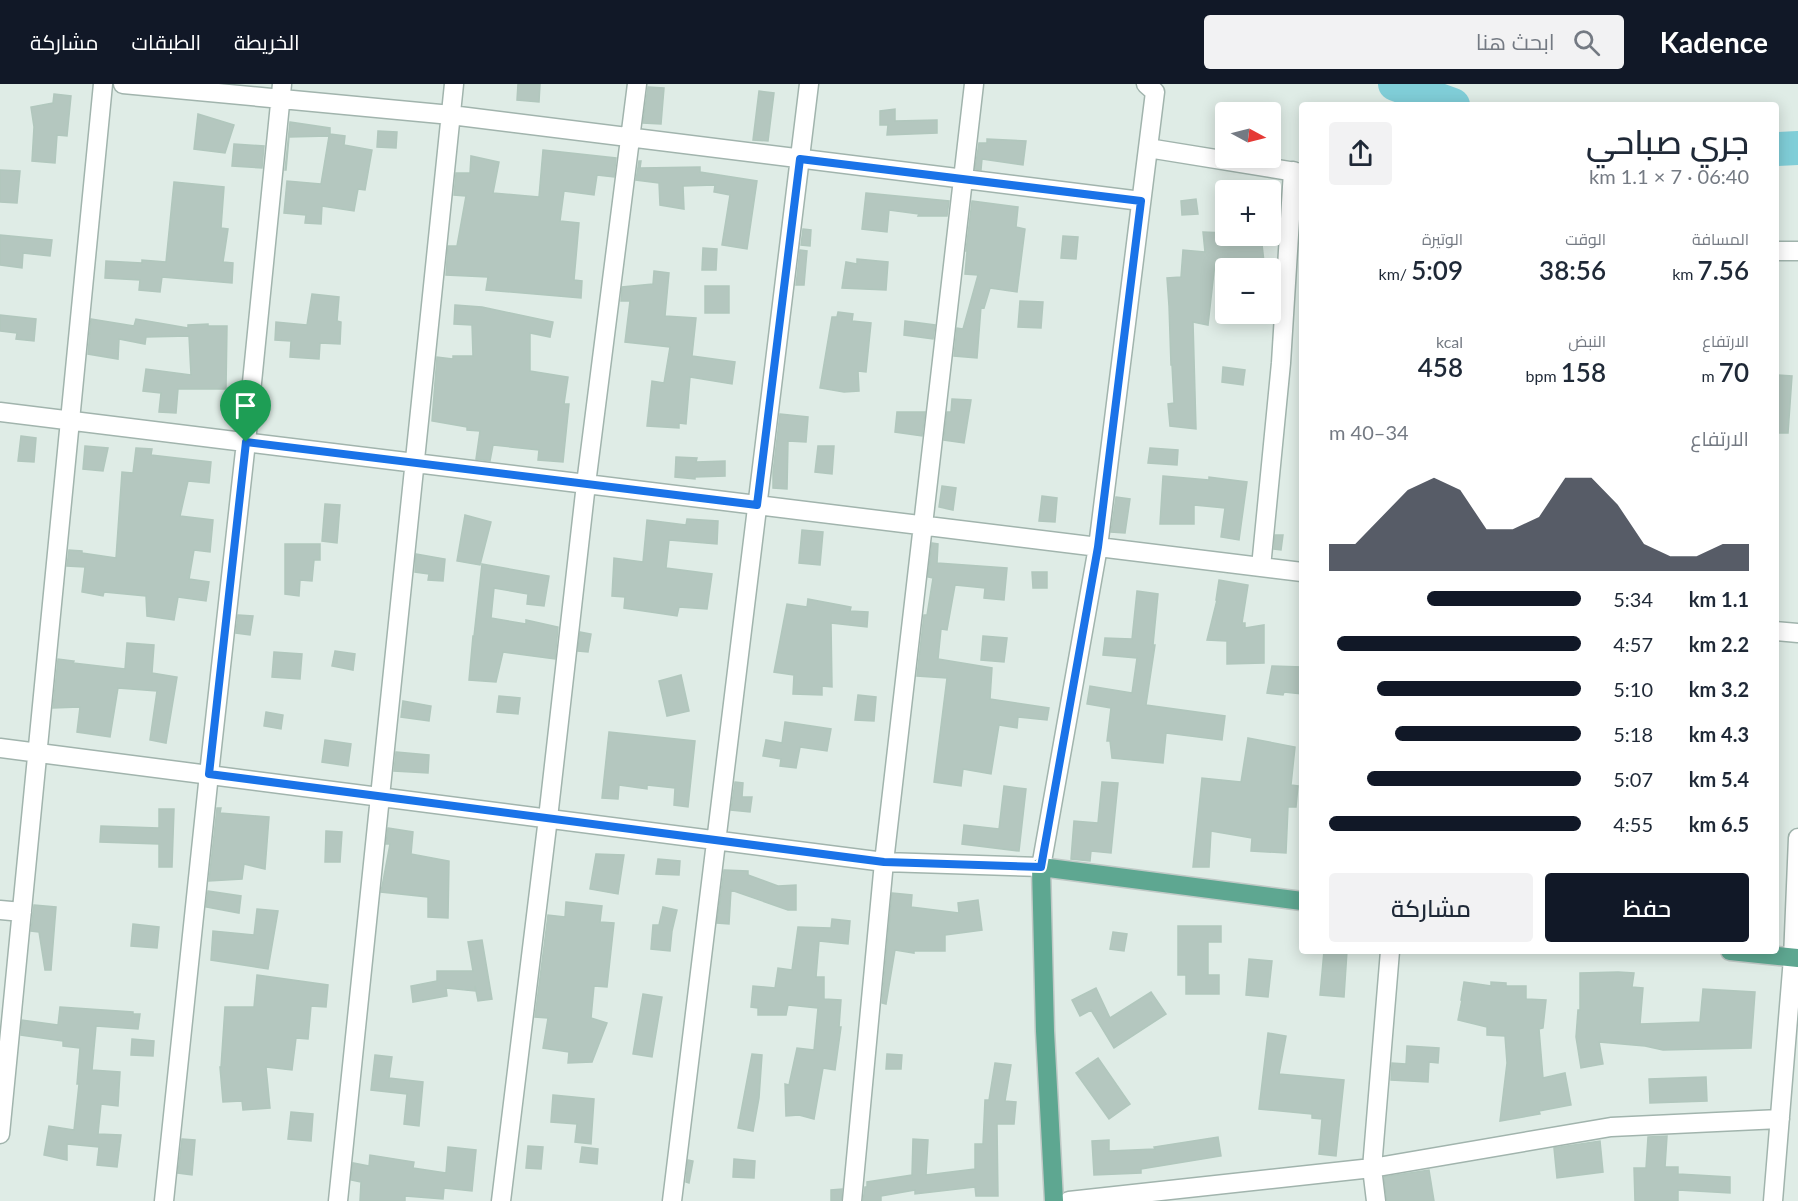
<!DOCTYPE html>
<html lang="ar">
<head>
<meta charset="utf-8">
<style>
  :root { --surface:#fff; --page:#f2f2f3; --text:#1f2937; --muted:#747a83; --accent:#111827 }
  body { margin:0; font-family:Lato,Cairo,sans-serif; background:var(--page); color:var(--text); direction:rtl; height:100vh; display:flex; flex-direction:column; font-size:22px; white-space:nowrap }
  * { box-sizing:border-box; margin:0 }
  p { font-size:20px; color:var(--muted) }
  .icon { flex:none; width:33px; height:33px; fill:none; stroke:currentColor; stroke-width:2; stroke-linecap:round; stroke-linejoin:round }
  .map { position:relative; flex:1; overflow:hidden; direction:ltr }
  .details { position:absolute; left:1299px; top:18px; width:480px; height:852px; display:flex; flex-direction:column; background:var(--surface); border-radius:6px; box-shadow:0 3px 15px #0003; direction:rtl }
  .details>* { flex:none }
  .needle { width:39px; rotate:97deg }
  .controls { position:absolute; left:1215px; top:18px; display:grid; gap:12px }
  .controls a { display:grid; place-items:center; width:66px; height:66px; border-radius:6px; background:var(--surface); box-shadow:0 3px 15px #0003; font-size:30px }
  .pin { position:absolute; display:grid; place-items:center; width:51px; height:51px; color:#fff; margin:-62px -26px; border-radius:50% 50% 50% 0; rotate:-45deg; box-shadow:0 0 6px #0007 }
  .pin .icon { rotate:45deg }
  .round { display:grid; place-items:center; flex:none; width:63px; height:63px; border-radius:6px; background:var(--page) }
  .summary { display:flex; align-items:center; justify-content:space-between; height:102px; padding:0 30px }
  h1 { font-size:33px; font-weight:600; line-height:45px }
  .figures { display:grid; grid-template-columns:repeat(3,1fr); gap:9px; height:102px; padding:6px 30px }
  .figures div { display:grid; align-content:center }
  .figures b { font-size:26px; font-weight:600 }
  .figures small { font-size:16px; font-weight:400 }
  .figures p { font-size:16px }
  .chart { height:168px; padding:12px 30px }
  .chart p { display:flex; justify-content:space-between }
  .chart svg { width:100%; height:108px; margin-top:6px; fill:var(--accent); opacity:.7 }
  .action { display:flex; gap:12px; margin-top:auto; padding:12px 30px }
  .action a { flex:1; height:69px; border-radius:6px; background:var(--accent); color:#fff; font-size:24px; font-weight:600; line-height:69px; text-align:center }
  .action a+a { background:var(--page); color:var(--text) }
  ul { padding:0 30px; list-style:none; font-size:20px }
  li { display:grid; grid-template-columns:96px 72px 1fr; align-items:center; height:45px }
  li i { height:15px; border-radius:8px; background:var(--accent) }
  header { display:flex; align-items:center; gap:36px; box-sizing:border-box; height:84px; padding:0 30px; background:var(--accent); color:#fff }
  header strong { font-size:28px }
  nav { display:flex; gap:33px; margin-inline-start:auto; font-size:21px }
  .search { width:420px; height:54px; background:var(--page); display:flex; align-items:center; gap:15px; box-sizing:border-box; padding:0 21px; border-radius:6px; color:var(--muted); font-size:22px }
  .map>svg:first-child { display:block }
</style>
</head>
<body>
<header>
<strong>Kadence</strong>
<div class="search"><svg class="icon" aria-label="search" viewBox="0 0 24 24"><circle cx="10" cy="10" r="6"/><path d="M15 15l6 6"/></svg>ابحث هنا</div>
<nav><a>الخريطة</a><a>الطبقات</a><a>مشاركة</a></nav>
</header>
<div class="map">
<svg width="1798" height="1117" viewBox="0 0 1798 1117">
  <rect width="100%" height="100%" fill="#dfece6"/>
  <g fill="none" stroke-linecap="round" stroke-linejoin="round">
    <path stroke="#80ced8" stroke-width="34" d="M1395 0 1453 21
      M1776 65 1798 64"/>
  </g>
  <path fill="#b4c7bf" stroke="#b1c7bd" stroke-width="1.5" d="M518 0H540L539 18 517 16Z
    M648 3 664 4 661 40 643 39Z
    M759 7 774 9 768 57 753 56Z
    M54 10 71 12 67 52 57 51 55 79 32 77 34 43 31 23 53 19Z
    M895 25V37L937 36V49L887 51 888 41H880V27Z
    M198 30 234 41 225 69 194 65Z
    M290 38 330 44V50L345 52 344 61 372 66 365 106 358 105 354 127 322 122 321 140 305 139 306 131 284 129 287 97 321 100 329 52 289 53 286 86H285Z
    M378 47 397 48 396 64 377 63Z
    M987 55 1026 57 1023 81 982 75 981 86 975 85 979 59H987Z
    M234 60 264 62 262 84 232 82Z
    M543 66 616 74 614 93 597 91 594 111 564 107 560 137 579 139 574 196 582 197 581 214 486 206 488 193 446 191 448 162H457L466 112 454 111 456 89H470L471 72 499 78 493 109 539 113Z
    M639 77H641L640 84 700 83V88L757 97 747 165 722 161 730 111 714 108 715 101 683 102 684 125 660 121 659 99 636 96Z
    M0 86 20 87 17 119 0 118Z
    M174 98 224 103 221 144 228 145 223 178 233 179 232 199 162 193 160 208 139 206 140 196 105 194 106 177 142 179V176L166 178Z
    M866 109 949 117 947 132H918L919 130 889 126 887 148 862 145Z
    M1196 115 1198 130 1182 131 1181 117Z
    M972 117 1018 123 1016 143 1025 145 1017 208 990 204 984 224 981 223 977 274 954 272 957 244 963 245 978 191 965 190 967 167H966Z
    M803 145 811 146 810 162 801 161Z
    M1203 148 1226 149V152H1261L1264 178 1215 179 1208 241 1193 238 1196 345 1170 342 1168 320 1174 319 1172 281H1171L1169 222 1167 194 1181 193 1183 166 1205 168Z
    M0 151 52 156 50 172 23 169 22 184 0 181Z
    M1063 152 1078 153 1076 175 1061 174Z
    M703 164 717 165 716 186H702Z
    M800 166 807 167 804 201H796Z
    M857 175 888 178 886 206 842 204 846 178 857 180Z
    M654 187 669 189 665 232 696 234 692 272 735 278 732 300 690 293 686 340 679 339V344L647 342 652 297 664 299 670 263 625 258 630 217H621L622 203 653 200Z
    M705 202H729V229H705Z
    M312 210 339 213 337 237 341 238 340 260 320 259 319 275 290 273 291 257 275 256 276 238 307 241Z
    M1020 217 1043 218 1041 244 1018 243Z
    M455 221 482 223 553 238 550 253 530 249V287L568 293 564 320H569L563 378 538 376 539 366 493 361 490 377 476 375 480 347 467 346V343L432 337 437 273 453 275V272H473L472 241 454 240Z
    M838 228 853 230 852 237 871 239 866 288 858 287 859 307 844 308 820 304 832 233H837Z
    M0 231 36 235 34 257 16 255 17 249 0 247Z
    M91 235 134 242 136 235 188 244V241L208 240V242H227L226 305H178L176 329 159 328 161 309 143 307 146 285 191 291 189 252 146 253 145 260 119 255 118 275 88 270Z
    M905 237 935 241 933 255 904 251Z
    M1223 283 1245 286 1243 301 1222 298Z
    M1776 291 1792 292 1788 349H1776Z
    M952 315 971 316 964 359 944 356 947 328H951Z
    M897 328H925L922 352 895 348Z
    M780 330 808 333 806 358 788 357 787 405 773 404V388Z
    M21 352 36 354 34 378 18 377Z
    M85 362 108 364 103 387 83 385Z
    M818 362H834L832 390 815 388Z
    M136 364 152 365 151 371 211 378 209 399 188 397 180 432 213 436 210 468 194 466 189 495 209 498 206 517 178 513 174 536 147 532 146 512 104 508 103 512 82 508 85 483 67 482 69 466 82 467V469L116 474 122 388 133 389Z
    M1150 364 1178 366 1177 381 1148 379Z
    M676 373 697 374 696 378 725 377V392L695 393V395L675 393Z
    M1163 392 1209 396V393L1247 398 1239 456 1221 453 1225 424 1194 421V440H1160Z
    M942 402 956 404 953 426 939 423Z
    M1042 412 1057 414 1055 438 1039 437Z
    M1116 413 1130 415 1125 449 1111 448Z
    M325 420 340 421 337 459 322 457Z
    M465 431 491 438 480 481 457 477Z
    M687 435 718 437 717 460 669 456 666 484 712 490 707 525 679 523 677 532 624 524 625 513 612 512 614 474 643 478 647 436 686 441Z
    M802 446 823 448 820 481 799 479Z
    M1275 451H1283L1281 466 1274 465Z
    M932 459 938 460 937 479 1007 484 1004 516 984 514 985 504 955 501 947 546 941 545 938 575 992 584 990 615 1049 624 1047 636 1018 633 1017 644 999 641 991 690 963 685 961 702 934 698 947 594 917 592 924 531H927L933 494 928 493Z
    M285 460H320V476H314L312 497 300 496 299 512 285 510Z
    M416 470 445 475 443 497 428 496 429 490 415 488Z
    M482 480 549 492 544 522 527 520 528 510 494 504 491 534 526 540V536L558 543 555 575 503 568 496 598 469 596 473 552H474Z
    M1032 488H1047V504H1033Z
    M1219 496 1248 501 1242 539H1245V544L1264 541V579L1227 580V557L1207 556 1217 516H1216Z
    M1137 507 1158 510 1153 561H1155L1146 621 1225 632 1222 656 1166 649 1163 679 1112 674 1110 657H1107L1111 624 1087 620 1090 602 1132 609 1137 574 1103 571 1105 554 1132 555Z
    M808 515 851 523 850 527 868 528 867 543 831 539 832 603 822 602V611L793 610 794 591 774 588 787 520 807 523Z
    M238 531 253 532 250 551 236 549Z
    M580 548 591 550 588 568 578 567Z
    M983 552 1007 554 1004 578 981 576Z
    M127 559 154 561 152 589 177 593 166 659 150 656 157 607 118 604 110 653 77 648 80 623 53 624 58 575 74 577 73 579 125 585Z
    M335 567 355 570 353 586 332 582Z
    M274 568 302 570 300 595 272 593Z
    M1272 582 1302 583V610L1284 608 1283 611 1267 609Z
    M681 591 689 627 667 632 659 597Z
    M858 611 876 613 874 637 855 636Z
    M499 612 520 614 518 630 497 628Z
    M403 617 431 622 429 637 401 633Z
    M266 628 283 631 281 645 264 642Z
    M785 638 831 645 827 667 800 663 796 684 780 682 781 675 763 672 766 656 782 659Z
    M609 648 695 657 688 723 674 721 675 704 647 701V705L619 701 618 715 602 714Z
    M1248 654 1295 663 1291 701 1298 702 1296 723H1288L1286 769 1251 767 1252 754 1211 747 1209 783H1193L1202 694 1241 698Z
    M325 656 351 660 348 682 322 678Z
    M396 668 429 671 428 689 394 687Z
    M735 698 743 699 742 713H752L750 728 731 726Z
    M1102 698 1118 699 1111 769 1091 767 1090 777 1071 775 1074 737 1098 739Z
    M1004 702 1026 705 1019 767 962 760 964 741 999 745Z
    M217 724H221L220 729 269 733 265 785 244 780 242 795 209 797Z
    M159 725H174L172 783H159V760L100 758 101 742 159 744Z
    M388 744 413 748 411 770 449 777 448 834 428 833V813L381 808 390 760H386Z
    M326 747 342 748 340 778H325Z
    M596 770 624 771 618 810 590 805Z
    M658 775 680 777 679 791 656 790Z
    M724 786 748 787V791L778 802 796 801V826H788L731 806 729 840 717 839Z
    M208 807 241 812 239 829 206 823Z
    M892 809 912 811 911 823 959 829 958 819 978 816 982 846 945 851V867H914V869L895 866 886 920 882 919Z
    M566 818 602 822 600 838 614 839 607 903 594 902 591 934 607 939 592 978 568 979 569 968 543 964 548 934 535 933 548 831 565 833Z
    M34 821 56 823 51 886H45L39 848 31 847Z
    M663 823 677 826 672 847 670 867 651 865 653 841H659Z
    M257 825 278 827 268 885 211 876 213 847 254 851Z
    M832 835 850 837 848 860 819 857 816 893H824V915L841 916 839 943H841L835 986 823 984 814 1035 799 1031 786 1032 785 1000 789 1001 797 964 814 966 818 924 788 921 786 931H758V924L751 923 753 902 775 904 778 884 792 886 798 843 831 844Z
    M133 840 159 843 157 864 131 862Z
    M1178 842H1221V858H1208V891H1219V910H1186V891H1178Z
    M1113 848 1127 850 1124 867 1110 865Z
    M482 856 492 915 478 917 475 902V907L446 904 447 912 413 918 411 902 437 897V887H473L468 858Z
    M1324 867H1347L1344 913 1320 911Z
    M1249 875 1272 877 1268 913 1246 911Z
    M1618 888 1634 889 1632 903 1643 904 1640 940 1700 938 1703 905 1755 908 1751 964 1663 966 1645 962 1599 958 1603 980 1581 984 1576 953 1578 926H1580V889Z
    M257 891 328 901 326 923 311 922 308 955 296 954 292 986 266 983 270 1024 243 1026 242 1017 223 1018 220 983H221L225 923H254Z
    M1464 898 1491 902V898L1506 899V902H1526V915L1546 916 1543 944 1539 945 1543 994 1565 989 1571 1021 1539 1027 1540 1030 1500 1037 1507 979 1505 952 1487 951V943L1458 936 1462 916H1461Z
    M1096 904 1110 934 1151 908 1166 930 1114 964 1091 926 1080 932 1072 916Z
    M643 910 662 913 652 973 633 970Z
    M60 923 133 928V930H140L138 945 96 942 92 986 120 988 118 1022 101 1020 98 1050 121 1051 117 1083 97 1081 99 1063 67 1060V1076L44 1071 49 1042 74 1046 79 1000H77L80 964 63 962V957L21 951 22 936 58 941Z
    M1268 949 1286 952 1279 990 1344 996 1336 1072 1319 1070 1322 1035 1312 1034V1030L1259 1025Z
    M132 955 154 957 153 972 131 971Z
    M1407 962 1439 964 1438 979 1429 978 1428 998 1391 996 1392 979 1406 980Z
    M752 970 762 971 759 1014 753 1047 738 1044Z
    M887 970 902 971 901 985H886Z
    M375 971 392 973 389 994 423 998 419 1042 404 1040 407 1010 371 1006Z
    M1098 974 1130 1020 1109 1035 1076 989Z
    M995 979 1011 981 1005 1017 1016 1018 1014 1040H997L998 1112H976L975 1103 915 1110V1106L881 1112V1117H863L865 1103H867V1098L912 1091 913 1055 928 1056 926 1091 975 1085V1060H983L985 1016H989Z
    M1706 993 1707 1017 1650 1019 1649 995Z
    M553 1011 594 1015 591 1060 575 1058 577 1040 551 1038Z
    M291 1028 313 1030 311 1057 288 1055Z
    M1667 1052 1665 1083H1678V1090L1730 1093V1109L1678 1106V1117H1635L1634 1084H1646L1648 1053Z
    M1218 1053 1221 1072 1141 1085V1089L1094 1091 1092 1057 1109 1056V1067L1155 1065 1154 1063Z
    M182 1055 195 1056 192 1091 178 1089Z
    M1600 1057 1603 1088 1557 1094 1554 1064Z
    M528 1062 543 1063 541 1085 526 1084Z
    M448 1063 476 1066 472 1107 444 1104 443 1115 405 1112V1117H360L361 1098 351 1096 353 1079 369 1082 370 1071 414 1078 413 1084 446 1089Z
    M582 1063 598 1065 597 1080 580 1078Z
    M734 1075 755 1077 754 1094 733 1093Z
    M688 1076 693 1077 689 1099 686 1098Z
    M1429 1086 1434 1117H1387L1384 1093Z
    M842 1105 841 1117H831V1106Z"/>
  <g fill="none" stroke-linecap="round" stroke-linejoin="round">
    <g stroke="#a1b4ad" stroke-width="21">
      <path id="minor" d="M123 0 451 31 1141 117
        M1148 64 1302 89
        M1776 167H1798
        M0 328 1302 488
        M1261 483 1281 279 1293 87
        M1776 547 1798 549
        M0 664 884 778 1041 783 1098 463 1155 8 1146 0
        M0 826 22 828
        M0 1050 103 0
        M164 1117 209 690 246 358 282 0
        M338 1117 454 0
        M501 1117 548 734 586 400 637 0
        M672 1117 809 0
        M852 1117 884 778 974 0
        M1069 1117 1372 1084 1611 1043 1780 1035
        M1376 1117 1372 1084 1390 867
        M1773 1117 1793 874 1798 754"/>
    </g>
    <g stroke="#c0c9c6" stroke-width="21">
      <path id="major" d="M1730 867 1798 874
        M1054 1117 1045 947 1041 783 1302 817"/>
    </g>
    <use href="#minor" stroke="#fff" stroke-width="18"/>
    <use href="#major" stroke="#5ea791" stroke-width="18"/>
  </g>
  <g fill="none" stroke-linecap="round" stroke-linejoin="round">
    <g stroke="#fff" stroke-width="12">
      <path id="route" d="M800 75 1141 117 1098 463 1041 783 884 778 209 690 246 358 757 421Z"/>
    </g>
    <use href="#route" stroke="#1a73e8" stroke-width="8"/>
  </g>
</svg>
<div class="controls">
<a><svg class="needle" viewBox="-14 -14 28 28"><path d="M0-13l5 13h-10z" fill="#e53935"/><path d="M0 13l5-13h-10z" fill="#747a83"/></svg></a>
<a>+</a>
<a>−</a>
</div>
<div class="pin" style="left:246px;top:358px;background:#1e9e55"><svg class="icon" aria-label="arrive" viewBox="0 0 24 24"><path d="M6 21V4h12l-3 4 3 4H6"/></svg></div>
<section class="details">
<div class="summary"><div><h1>جري صباحي</h1><p>06:40 · 7 × 1.1 km</p></div><a class="round"><svg class="icon" aria-label="share" viewBox="0 0 24 24"><path d="M12 15V3M7 8l5-5 5 5M5 13v7h14v-7"/></svg></a></div>
<div class="figures">
<div><p>المسافة</p><b>7.56<small> km</small></b></div>
<div><p>الوقت</p><b>38:56</b></div>
<div><p>الوتيرة</p><b>5:09<small> /km</small></b></div>
</div>
<div class="figures">
<div><p>الارتفاع</p><b>70<small> m</small></b></div>
<div><p>النبض</p><b>158<small> bpm</small></b></div>
<div><p>kcal</p><b>458</b></div>
</div>
<div class="chart"><p><span>الارتفاع</span>34–40 m</p>
<svg viewBox="0 0 160 44" preserveAspectRatio="none"><path d="M0 44V33L10 33L20 22L30 11L40 6L50 11L60 27L70 27L80 22L90 6L100 6L110 17L120 33L130 38L140 38L150 33L160 33V44z"/></svg>
</div>
<ul>
<li><b>1.1 km</b>5:34<i style="width:61%"></i></li>
<li><b>2.2 km</b>4:57<i style="width:97%"></i></li>
<li><b>3.2 km</b>5:10<i style="width:81%"></i></li>
<li><b>4.3 km</b>5:18<i style="width:74%"></i></li>
<li><b>5.4 km</b>5:07<i style="width:85%"></i></li>
<li><b>6.5 km</b>4:55<i style="width:100%"></i></li>
</ul>
<div class="action"><a>حفظ</a><a>مشاركة</a></div>
</section>
</div>
</body>
</html>
